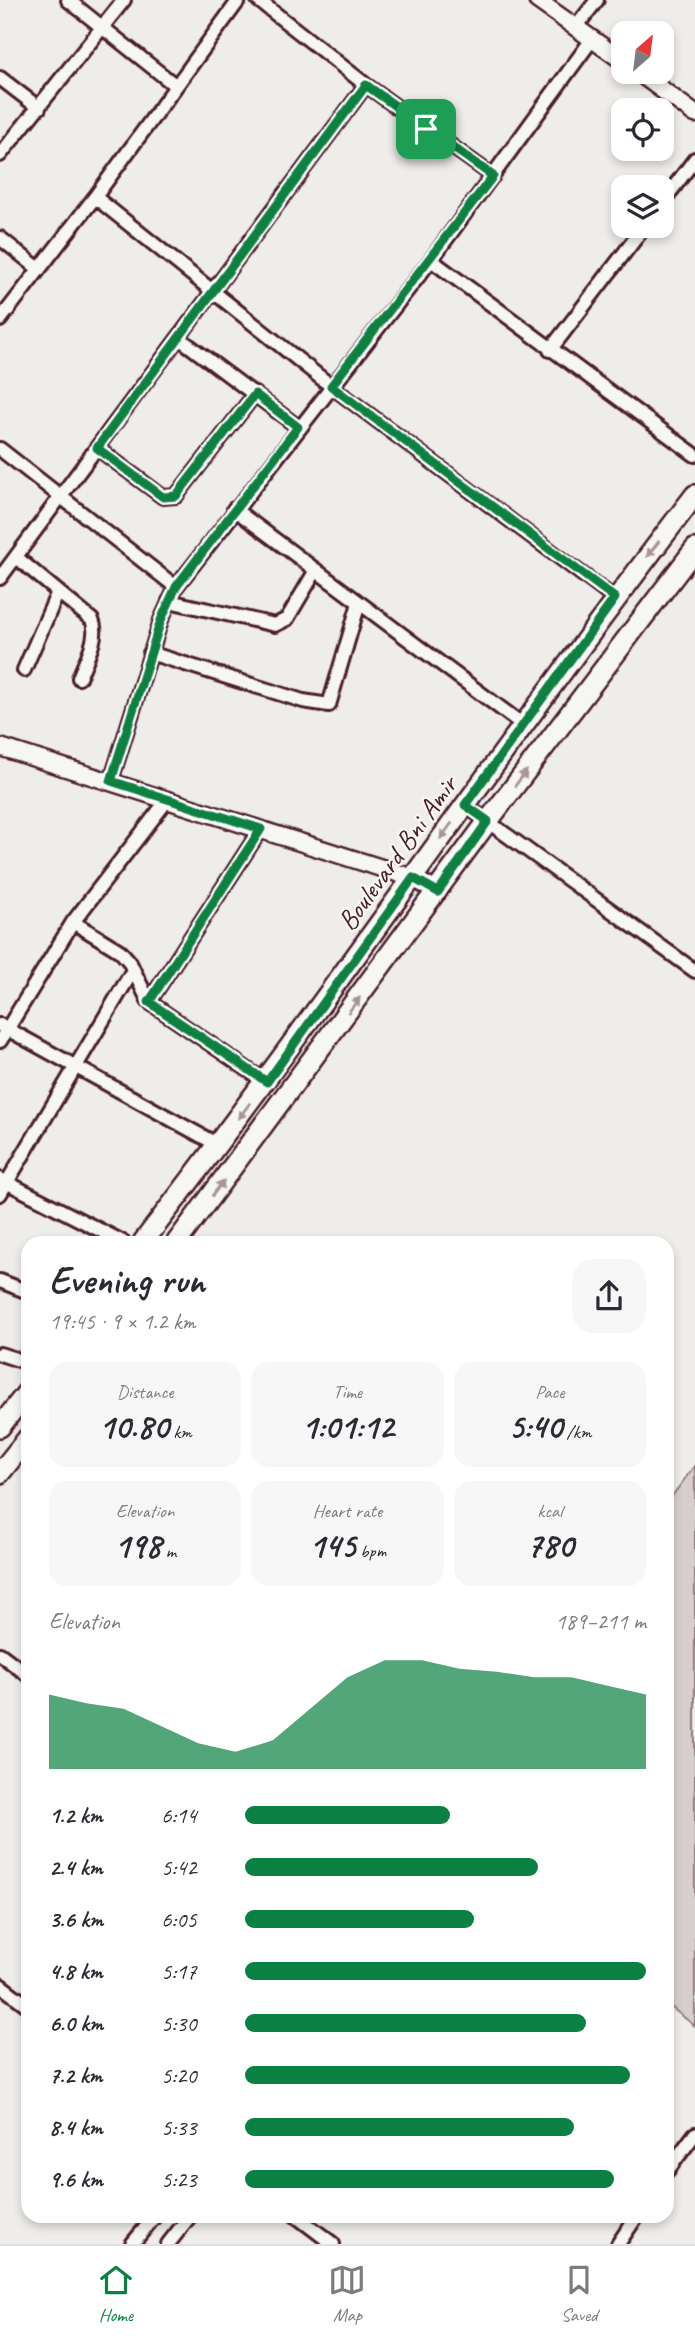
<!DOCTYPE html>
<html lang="en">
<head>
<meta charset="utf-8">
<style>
  :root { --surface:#fff; --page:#f7f7f7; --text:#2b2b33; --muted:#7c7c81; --line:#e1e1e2; --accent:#0b8043 }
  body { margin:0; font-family:Caveat,sans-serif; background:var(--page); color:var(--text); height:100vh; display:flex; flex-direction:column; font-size:26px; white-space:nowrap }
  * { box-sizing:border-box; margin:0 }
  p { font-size:23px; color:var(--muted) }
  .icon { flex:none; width:38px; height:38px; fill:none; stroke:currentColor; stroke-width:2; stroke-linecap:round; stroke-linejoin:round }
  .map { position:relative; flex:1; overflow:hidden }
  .drawer { position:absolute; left:21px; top:1236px; width:653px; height:987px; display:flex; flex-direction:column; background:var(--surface); border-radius:21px; box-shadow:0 4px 10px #0003 }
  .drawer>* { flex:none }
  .needle { width:46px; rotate:28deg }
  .fabs { position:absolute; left:611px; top:21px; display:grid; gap:14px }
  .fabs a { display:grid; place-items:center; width:63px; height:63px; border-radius:14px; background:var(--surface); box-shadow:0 4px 10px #0003; font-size:35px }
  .pin { position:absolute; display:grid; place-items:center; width:60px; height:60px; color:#fff; margin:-30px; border-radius:14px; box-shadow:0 4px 10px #0006 }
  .round { display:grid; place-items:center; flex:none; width:74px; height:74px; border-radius:21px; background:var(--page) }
  .headline { display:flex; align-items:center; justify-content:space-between; height:119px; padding:0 28px }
  h1 { font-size:38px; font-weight:800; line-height:52px }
  .metrics { display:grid; grid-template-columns:repeat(3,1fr); gap:10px; height:119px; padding:7px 28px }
  .metrics div { display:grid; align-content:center; border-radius:18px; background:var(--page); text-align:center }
  .metrics b { font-size:35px; font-weight:800 }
  .metrics small { font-size:19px; font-weight:400 }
  .metrics p { font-size:19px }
  .chart { height:196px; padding:14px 28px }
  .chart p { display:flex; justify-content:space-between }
  .chart svg { width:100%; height:126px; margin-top:7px; fill:var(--accent); opacity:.7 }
  ul { padding:0 28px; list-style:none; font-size:23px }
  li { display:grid; grid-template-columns:112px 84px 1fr; align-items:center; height:52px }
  li i { height:18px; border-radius:9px; background:var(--accent) }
  .tab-bar { display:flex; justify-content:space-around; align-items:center; height:98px; border-top:2px solid var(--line); background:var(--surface); font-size:19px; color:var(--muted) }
  .tab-bar a { display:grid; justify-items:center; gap:4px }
  .tab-bar .current { color:var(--accent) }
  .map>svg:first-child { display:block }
</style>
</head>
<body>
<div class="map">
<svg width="695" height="2244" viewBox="0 0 695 2244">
  <rect width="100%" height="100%" fill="#efedea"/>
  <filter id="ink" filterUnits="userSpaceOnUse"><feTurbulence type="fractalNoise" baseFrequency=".0143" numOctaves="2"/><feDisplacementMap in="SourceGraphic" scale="14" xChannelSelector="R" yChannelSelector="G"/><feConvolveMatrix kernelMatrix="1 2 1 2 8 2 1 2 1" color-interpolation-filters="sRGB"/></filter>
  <g filter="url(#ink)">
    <path fill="#d7cfce" stroke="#90777c" stroke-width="2" d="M695 1465V2026L667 2004V1503Z"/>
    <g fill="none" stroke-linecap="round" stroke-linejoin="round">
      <g stroke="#4a1f2b" stroke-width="18">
        <path id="minor" d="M68 0 176 86
          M258 0 366 85 493 176
          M576 27 597 0
          M0 78 39 108
          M0 155 124 0
          M95 197 331 386 615 599
          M662 203 695 159
          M0 238 39 269
          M431 260 695 455
          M0 320 95 197 239 0
          M179 338 298 427
          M550 350 645 226
          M97 448 163 497 176 496 255 394
          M0 449 176 587
          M234 509 523 725
          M16 557 92 620C100 637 85 661 79 678
          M0 578 366 85
          M169 601 275 625 287 619 316 570
          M150 653 303 701 329 705 359 603
          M24 670 58 592
          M111 781 161 620 176 587 431 260 593 38
          M465 805 695 971
          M73 922 120 951 129 961 149 1002 266 1082
          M149 1002 261 829
          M0 1025 218 1145
          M0 1041 73 922 168 799
          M0 1179 123 1242
          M0 1194 133 970
          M0 1281 28 1292
          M0 1354 28 1363
          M0 1654 28 1675
          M0 1985 28 2006
          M667 2171 695 2134
          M296 2216 333 2244
          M132 2244 155 2216
          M168 2244 190 2216
          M618 2244 637 2216"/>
      </g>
      <g stroke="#4a1f2b" stroke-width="21">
        <path id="tertiary" d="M537 0 623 61
          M638 72 695 114
          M0 747 413 878 438 892"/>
      </g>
      <g stroke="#4a1f2b" stroke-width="24">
        <path id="secondary" d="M143 1242C332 997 506 741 695 495
          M177 1242 488 821 695 549
          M0 1427 28 1391
          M0 1473 28 1438"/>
      </g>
      <use href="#minor" stroke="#f6f6f2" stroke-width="12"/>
      <use href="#tertiary" stroke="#f6f6f2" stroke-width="16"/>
      <use href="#secondary" stroke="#f6f6f2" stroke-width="19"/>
    </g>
    <defs><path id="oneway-solid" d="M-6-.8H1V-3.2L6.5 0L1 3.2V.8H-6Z" transform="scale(1.75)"/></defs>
    <g fill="#a99598">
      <use href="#oneway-solid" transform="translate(653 549) rotate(128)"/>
      <use href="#oneway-solid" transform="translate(521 778) rotate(-53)"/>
      <use href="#oneway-solid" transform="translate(446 831) rotate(126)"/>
      <use href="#oneway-solid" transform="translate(354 1005) rotate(-53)"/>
      <use href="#oneway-solid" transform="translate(244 1111) rotate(127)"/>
      <use href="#oneway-solid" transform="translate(218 1188) rotate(-53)"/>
    </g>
  </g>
  <g fill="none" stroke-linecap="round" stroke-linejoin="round" filter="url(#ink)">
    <g stroke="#fff" stroke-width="14">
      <path id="route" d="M366 85 493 176 331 386 615 598 465 805 488 821 438 892 413 878 267 1082 149 1002 261 829 111 781 161 620 176 587 298 427 255 394 176 496 163 497 97 448Z"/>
    </g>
    <use href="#route" stroke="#0b8043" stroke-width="9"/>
  </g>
  <g text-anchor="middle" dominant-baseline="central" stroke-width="5" stroke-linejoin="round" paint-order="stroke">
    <g font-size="28" fill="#4a1f2b" stroke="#f6f6f2">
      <text transform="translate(397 853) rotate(-54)">Boulevard Bni Amir</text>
    </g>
  </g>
</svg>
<div class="fabs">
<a><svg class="needle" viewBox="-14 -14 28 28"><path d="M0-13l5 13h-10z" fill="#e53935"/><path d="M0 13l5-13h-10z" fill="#7c7c81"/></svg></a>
<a><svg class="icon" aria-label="locate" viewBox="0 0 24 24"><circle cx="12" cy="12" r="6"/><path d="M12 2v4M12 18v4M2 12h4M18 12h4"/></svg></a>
<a><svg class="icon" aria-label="layers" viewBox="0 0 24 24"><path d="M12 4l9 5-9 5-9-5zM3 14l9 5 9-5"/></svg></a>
</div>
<div class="pin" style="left:426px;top:129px;background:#1e9e55"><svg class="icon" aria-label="arrive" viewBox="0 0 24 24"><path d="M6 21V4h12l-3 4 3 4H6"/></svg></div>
<section class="drawer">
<div class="headline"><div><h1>Evening run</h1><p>19:45 · 9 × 1.2 km</p></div><a class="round"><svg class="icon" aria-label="share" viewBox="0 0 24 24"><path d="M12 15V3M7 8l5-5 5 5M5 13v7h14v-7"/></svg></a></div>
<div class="metrics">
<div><p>Distance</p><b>10.80<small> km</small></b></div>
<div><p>Time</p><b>1:01:12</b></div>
<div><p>Pace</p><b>5:40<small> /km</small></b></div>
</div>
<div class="metrics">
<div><p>Elevation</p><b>198<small> m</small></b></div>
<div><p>Heart rate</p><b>145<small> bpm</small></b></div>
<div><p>kcal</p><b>780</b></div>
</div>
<div class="chart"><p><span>Elevation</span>189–211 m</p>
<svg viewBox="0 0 160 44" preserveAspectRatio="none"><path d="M0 44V18L10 21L20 23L30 29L40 35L50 38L60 34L70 23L80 12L90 6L100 6L110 9L120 10L130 12L140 12L150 15L160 18V44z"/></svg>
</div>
<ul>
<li><b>1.2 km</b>6:14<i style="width:51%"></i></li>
<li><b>2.4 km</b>5:42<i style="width:73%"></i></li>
<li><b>3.6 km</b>6:05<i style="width:57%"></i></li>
<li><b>4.8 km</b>5:17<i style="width:100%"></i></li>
<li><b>6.0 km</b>5:30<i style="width:85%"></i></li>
<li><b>7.2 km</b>5:20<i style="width:96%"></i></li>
<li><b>8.4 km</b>5:33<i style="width:82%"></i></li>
<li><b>9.6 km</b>5:23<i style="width:92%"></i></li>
</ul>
</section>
</div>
<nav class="tab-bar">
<a class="current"><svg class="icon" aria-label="home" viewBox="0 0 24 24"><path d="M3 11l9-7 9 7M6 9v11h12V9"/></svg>Home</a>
<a><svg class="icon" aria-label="map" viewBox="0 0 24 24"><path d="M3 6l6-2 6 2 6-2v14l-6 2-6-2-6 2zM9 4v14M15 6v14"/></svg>Map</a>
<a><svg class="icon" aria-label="saved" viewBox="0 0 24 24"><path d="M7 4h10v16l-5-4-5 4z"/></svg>Saved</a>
</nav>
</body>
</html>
